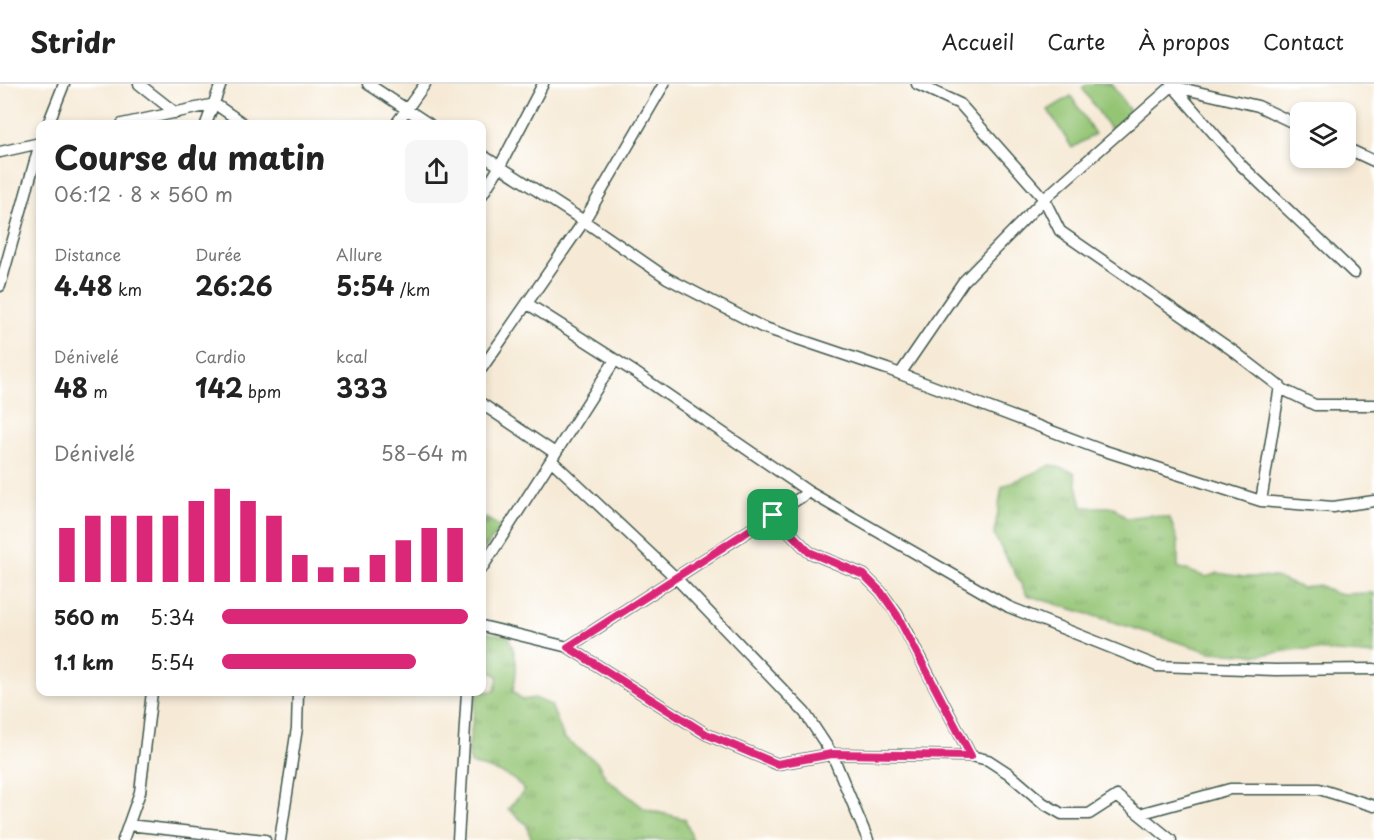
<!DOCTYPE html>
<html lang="fr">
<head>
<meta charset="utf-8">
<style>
  :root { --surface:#fff; --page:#f6f6f6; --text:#222; --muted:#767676; --line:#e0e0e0; --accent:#db2777 }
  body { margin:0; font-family:"Playpen Sans",sans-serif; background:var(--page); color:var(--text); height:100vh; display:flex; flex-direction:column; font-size:22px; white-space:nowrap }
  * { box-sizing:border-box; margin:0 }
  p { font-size:20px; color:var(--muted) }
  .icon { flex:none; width:33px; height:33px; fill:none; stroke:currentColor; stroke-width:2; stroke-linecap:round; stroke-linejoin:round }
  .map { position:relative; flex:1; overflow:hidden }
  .drawer { position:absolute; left:36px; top:36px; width:450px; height:576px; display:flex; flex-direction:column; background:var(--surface); border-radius:12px; box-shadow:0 3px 9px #0003 }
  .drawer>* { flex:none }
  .controls { position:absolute; left:1290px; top:18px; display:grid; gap:12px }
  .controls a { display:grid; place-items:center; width:66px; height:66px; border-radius:12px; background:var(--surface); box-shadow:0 3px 9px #0003; font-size:30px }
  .pin { position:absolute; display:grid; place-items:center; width:51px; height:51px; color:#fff; margin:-26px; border-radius:12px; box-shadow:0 3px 9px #0006 }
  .round { display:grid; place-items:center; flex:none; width:63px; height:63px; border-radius:12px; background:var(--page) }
  .head { display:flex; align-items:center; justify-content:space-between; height:102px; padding:0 18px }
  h1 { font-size:33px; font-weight:700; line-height:45px }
  .figures { display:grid; grid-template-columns:repeat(3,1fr); gap:9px; height:102px; padding:6px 18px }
  .figures div { display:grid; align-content:center }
  .figures b { font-size:26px; font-weight:700 }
  .figures small { font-size:16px; font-weight:400 }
  .figures p { font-size:16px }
  .chart { height:168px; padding:12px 18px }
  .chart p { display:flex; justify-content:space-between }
  .chart svg { width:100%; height:108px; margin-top:6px; stroke:var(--accent); stroke-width:6 }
  ul { padding:0 18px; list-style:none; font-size:20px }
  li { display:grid; grid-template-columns:96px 72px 1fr; align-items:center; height:45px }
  li i { height:15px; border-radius:8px; background:var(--accent) }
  header { display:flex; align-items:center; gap:36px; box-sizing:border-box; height:84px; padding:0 30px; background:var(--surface); border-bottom:2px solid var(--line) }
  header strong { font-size:28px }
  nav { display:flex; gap:33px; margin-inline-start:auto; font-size:21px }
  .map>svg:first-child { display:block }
</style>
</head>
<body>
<header>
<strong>Stridr</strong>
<nav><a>Accueil</a><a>Carte</a><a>À propos</a><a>Contact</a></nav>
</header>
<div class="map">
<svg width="1374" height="756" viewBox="0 0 1374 756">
  <defs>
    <pattern id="grass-tufts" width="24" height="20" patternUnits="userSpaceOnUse" patternTransform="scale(1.5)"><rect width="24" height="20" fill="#94c575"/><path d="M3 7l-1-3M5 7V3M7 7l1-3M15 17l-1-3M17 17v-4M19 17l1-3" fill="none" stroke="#78a161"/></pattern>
    <pattern id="cemetery-stones" width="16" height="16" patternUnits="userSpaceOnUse" patternTransform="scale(1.5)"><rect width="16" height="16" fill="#94c575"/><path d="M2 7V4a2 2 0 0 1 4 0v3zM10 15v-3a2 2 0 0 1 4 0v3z" fill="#78a161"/></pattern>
  </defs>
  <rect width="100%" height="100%" fill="#fff"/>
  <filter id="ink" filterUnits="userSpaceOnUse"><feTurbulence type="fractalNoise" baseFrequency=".0167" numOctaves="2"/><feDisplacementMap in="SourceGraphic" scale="12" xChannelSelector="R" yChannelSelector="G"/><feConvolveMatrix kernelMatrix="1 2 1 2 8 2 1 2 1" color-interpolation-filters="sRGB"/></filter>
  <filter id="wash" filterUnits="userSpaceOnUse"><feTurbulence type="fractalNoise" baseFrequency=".008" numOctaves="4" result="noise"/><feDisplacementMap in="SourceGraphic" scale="24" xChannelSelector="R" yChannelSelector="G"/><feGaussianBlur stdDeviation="1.35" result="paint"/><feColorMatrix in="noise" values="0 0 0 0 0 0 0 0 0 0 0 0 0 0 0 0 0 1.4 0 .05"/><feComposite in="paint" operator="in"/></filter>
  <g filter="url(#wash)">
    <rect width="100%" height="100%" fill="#f6ead6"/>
    <path fill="url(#grass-tufts)" stroke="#5a8154" stroke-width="1.5" d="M1051 381 1074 388 1082 423H1114L1126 434 1150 431 1170 434 1178 458V483L1206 493 1218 489 1244 493H1275L1302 504 1319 501 1337 510 1374 509V571L1300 565 1260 571 1210 568 1027 511 994 451 1002 403Z
      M482 548 508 552C518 574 518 584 513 607L522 616 535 614 551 621 564 654 598 679 606 694 645 725 685 735 693 756H532L526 740 508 725 524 707C515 690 489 685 471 680L468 668 477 608 495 607 498 592 482 583Z"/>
    <path fill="url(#cemetery-stones)" stroke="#5a8154" stroke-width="1.5" d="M482 432 501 443 482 469Z"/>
    <path fill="#94c575" stroke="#5a8154" stroke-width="1.5" d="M1088 0H1111L1132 30 1110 45 1082 4Z
      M1071 12 1095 50 1072 64 1048 26Z"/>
  </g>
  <g filter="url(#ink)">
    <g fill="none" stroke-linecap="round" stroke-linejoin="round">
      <g stroke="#3f574c" stroke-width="13">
        <path id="street" d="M139 0 176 29
          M368 0 429 40
          M917 0 960 20 1044 115 1060 147 1232 266 1284 306 1315 321H1374
          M1171 0 1242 82 1354 189
          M48 40 64 0
          M122 40 215 20 244 40
          M206 40 221 0
          M396 40 425 0
          M1346 64 1374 77
          M0 68 40 59
          M482 71 584 137 667 194 762 243 887 285 1099 365 1261 417 1333 423 1374 417
          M482 111 500 82 543 0
          M0 202 40 59
          M528 220 636 289 809 408 1009 523 1157 582 1275 586 1374 585
          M482 284 584 137 664 0
          M900 290 963 198 1044 115 1172 2 1258 22 1300 42
          M482 320 555 369
          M551 376 676 494 805 629 832 670 868 756
          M1261 417 1280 302
          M773 431 809 468 864 491 881 508 897 530 971 672
          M482 484 615 276
          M482 542 568 563 706 650 777 680 832 670 971 672 988 676 1008 689 1043 719 1062 730H1089L1117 712 1171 756
          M568 563 809 408
          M1139 730 1230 705H1319L1374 722
          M128 741 265 756
          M123 756 140 708 152 608
          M280 756 297 644 298 608
          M458 756 467 608"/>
      </g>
      <use href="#street" stroke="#fff" stroke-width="10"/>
    </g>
  </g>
  <g fill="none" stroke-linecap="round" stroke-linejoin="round" filter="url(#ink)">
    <g stroke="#fff" stroke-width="12">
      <path id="route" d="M773 431 809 468 864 491 881 508 897 531 971 672 832 670 777 680 706 650 568 563Z"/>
    </g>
    <use href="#route" stroke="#db2777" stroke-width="8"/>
  </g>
</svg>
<div class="controls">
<a><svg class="icon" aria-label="layers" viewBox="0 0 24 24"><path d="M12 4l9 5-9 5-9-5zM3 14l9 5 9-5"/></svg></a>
</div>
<div class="pin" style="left:773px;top:431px;background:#1e9e55"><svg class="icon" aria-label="arrive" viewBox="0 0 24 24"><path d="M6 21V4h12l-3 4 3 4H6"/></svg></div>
<section class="drawer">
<div class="head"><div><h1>Course du matin</h1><p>06:12 · 8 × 560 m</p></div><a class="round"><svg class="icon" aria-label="share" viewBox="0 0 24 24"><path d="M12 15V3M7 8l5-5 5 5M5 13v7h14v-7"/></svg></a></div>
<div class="figures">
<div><p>Distance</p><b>4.48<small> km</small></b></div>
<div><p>Durée</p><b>26:26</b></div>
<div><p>Allure</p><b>5:54<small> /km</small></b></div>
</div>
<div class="figures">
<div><p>Dénivelé</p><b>48<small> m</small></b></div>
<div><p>Cardio</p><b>142<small> bpm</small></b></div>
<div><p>kcal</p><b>333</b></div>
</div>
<div class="chart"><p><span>Dénivelé</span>58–64 m</p>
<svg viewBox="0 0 160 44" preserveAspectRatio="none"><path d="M5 44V22M15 44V17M25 44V17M35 44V17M45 44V17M55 44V11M65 44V6M75 44V11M85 44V17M95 44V33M105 44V38M115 44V38M125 44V33M135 44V27M145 44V22M155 44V22"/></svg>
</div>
<ul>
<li><b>560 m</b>5:34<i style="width:100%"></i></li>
<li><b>1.1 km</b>5:54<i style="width:79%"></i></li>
</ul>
</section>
</div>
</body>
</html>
